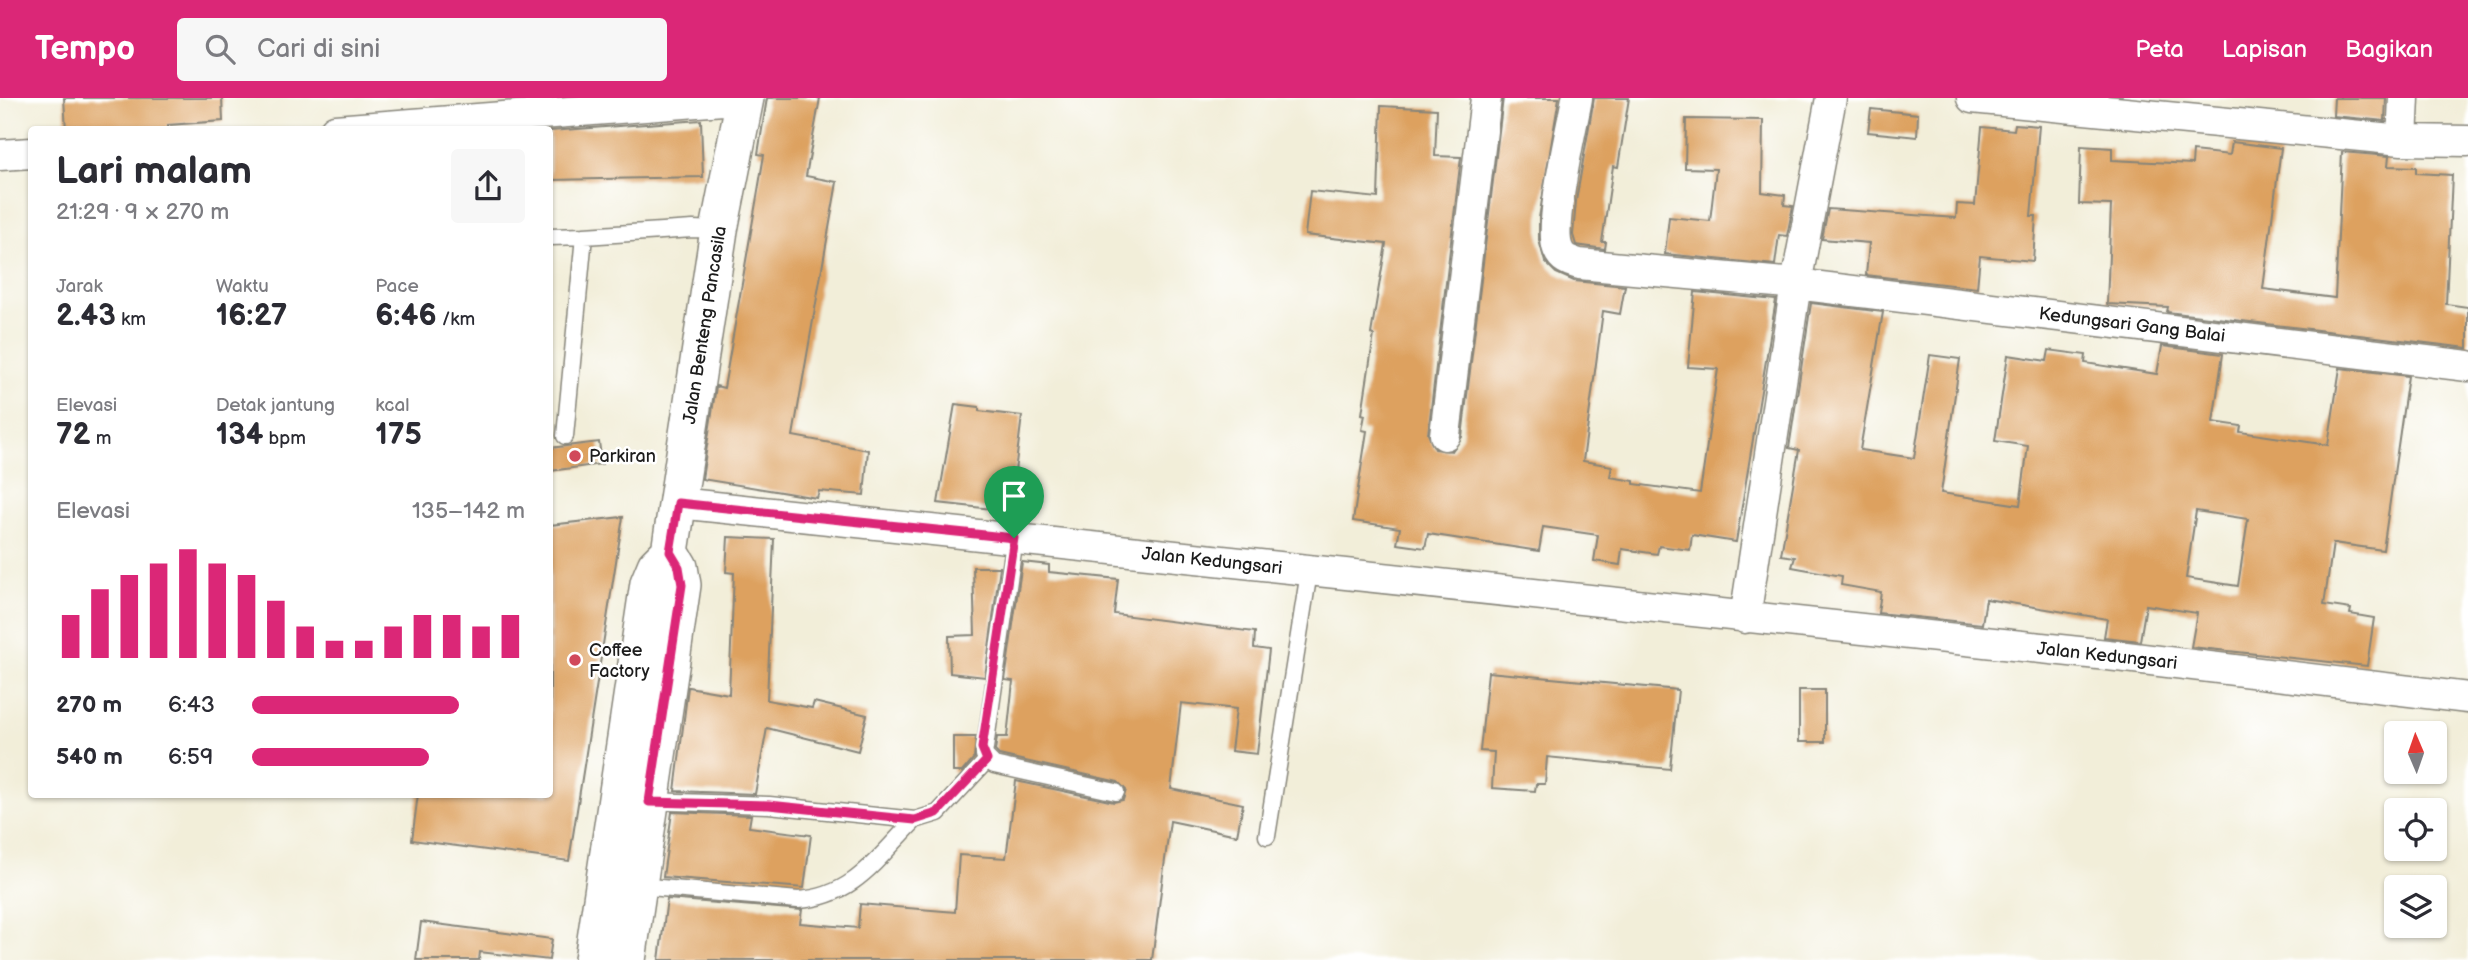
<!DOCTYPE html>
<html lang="id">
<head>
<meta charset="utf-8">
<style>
  :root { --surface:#fff; --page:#f7f7f7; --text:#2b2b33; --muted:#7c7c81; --accent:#db2777 }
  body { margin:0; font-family:"Balsamiq Sans",sans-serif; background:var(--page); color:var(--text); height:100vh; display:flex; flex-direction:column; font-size:26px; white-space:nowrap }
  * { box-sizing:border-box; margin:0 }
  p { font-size:23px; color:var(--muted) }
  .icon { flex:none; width:38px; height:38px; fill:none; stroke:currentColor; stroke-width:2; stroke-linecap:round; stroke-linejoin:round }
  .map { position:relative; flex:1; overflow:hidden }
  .details { position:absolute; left:28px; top:28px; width:525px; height:672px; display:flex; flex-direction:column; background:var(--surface); border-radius:7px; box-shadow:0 2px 5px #0004 }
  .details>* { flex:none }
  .needle { width:46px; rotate:358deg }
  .controls { position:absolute; left:2384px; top:623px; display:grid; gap:14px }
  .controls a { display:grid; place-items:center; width:63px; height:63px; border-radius:7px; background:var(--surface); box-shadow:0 2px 5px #0004; font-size:35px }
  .pin { position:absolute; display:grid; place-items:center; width:60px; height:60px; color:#fff; margin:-72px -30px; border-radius:50% 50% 50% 0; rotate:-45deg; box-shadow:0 0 7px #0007 }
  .pin .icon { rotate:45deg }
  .round { display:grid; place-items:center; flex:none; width:74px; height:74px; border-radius:7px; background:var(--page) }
  .headline { display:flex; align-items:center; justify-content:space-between; height:119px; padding:0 28px }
  h1 { font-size:38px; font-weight:700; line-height:52px }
  .metrics { display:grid; grid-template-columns:repeat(3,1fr); gap:10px; height:119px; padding:7px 28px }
  .metrics div { display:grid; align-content:center }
  .metrics b { font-size:30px; font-weight:700 }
  .metrics small { font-size:19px; font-weight:400 }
  .metrics p { font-size:19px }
  .chart { height:196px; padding:14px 28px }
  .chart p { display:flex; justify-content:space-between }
  .chart svg { width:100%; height:126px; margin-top:7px; stroke:var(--accent); stroke-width:6 }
  ul { padding:0 28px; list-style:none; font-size:23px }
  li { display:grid; grid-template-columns:112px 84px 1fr; align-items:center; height:52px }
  li i { height:18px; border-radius:9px; background:var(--accent) }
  header { display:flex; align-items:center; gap:42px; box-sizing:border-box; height:98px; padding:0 35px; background:var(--accent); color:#fff }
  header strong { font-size:33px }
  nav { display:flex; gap:38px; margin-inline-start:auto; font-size:24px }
  .search { width:490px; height:63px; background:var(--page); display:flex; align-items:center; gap:18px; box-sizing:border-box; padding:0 24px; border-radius:7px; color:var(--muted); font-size:26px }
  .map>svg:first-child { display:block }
</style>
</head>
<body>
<header>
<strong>Tempo</strong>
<div class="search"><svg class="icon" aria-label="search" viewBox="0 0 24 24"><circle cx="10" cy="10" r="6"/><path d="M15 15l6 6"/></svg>Cari di sini</div>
<nav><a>Peta</a><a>Lapisan</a><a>Bagikan</a></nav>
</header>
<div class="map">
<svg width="2468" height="862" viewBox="0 0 2468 862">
  <rect width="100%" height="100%" fill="#fff"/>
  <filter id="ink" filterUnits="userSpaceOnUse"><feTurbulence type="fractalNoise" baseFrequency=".0143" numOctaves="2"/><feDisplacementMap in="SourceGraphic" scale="14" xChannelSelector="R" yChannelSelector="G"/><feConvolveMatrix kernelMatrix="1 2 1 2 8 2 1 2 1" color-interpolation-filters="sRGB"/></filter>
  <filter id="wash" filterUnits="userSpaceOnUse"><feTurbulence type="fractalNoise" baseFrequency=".00686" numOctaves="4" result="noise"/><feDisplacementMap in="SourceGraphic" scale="28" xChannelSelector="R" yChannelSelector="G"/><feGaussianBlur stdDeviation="1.57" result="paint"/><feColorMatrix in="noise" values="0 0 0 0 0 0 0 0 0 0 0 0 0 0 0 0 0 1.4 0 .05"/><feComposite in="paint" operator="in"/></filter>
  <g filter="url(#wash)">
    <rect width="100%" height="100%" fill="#f2eed9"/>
    <g id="blocks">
      <path fill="#dda15f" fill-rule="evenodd" d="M64 0H222L223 23 168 27V32H66Z
        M767 0H820L806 78 837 84 793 338 868 352 864 397 819 393 817 400 702 381 716 288 724 290 758 93 764 57 758 56Z
        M1503 0H1559L1539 120V142L1545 164 1556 175 1574 183 1625 188 1620 216 1603 213 1583 363 1612 368 1610 379 1634 383V386L1700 395 1718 271 1688 269 1695 194 1776 202 1736 444 1692 437 1690 452 1659 448 1657 456 1622 451 1620 467 1594 463 1598 437 1543 429 1539 453 1428 436 1425 450 1397 446 1400 430 1353 423 1367 333 1362 332 1365 317 1362 316 1374 237 1371 236 1386 146 1305 137 1310 93 1378 100 1381 8 1437 11 1435 58 1461 59 1428 336 1435 351 1452 353 1462 339Z
        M1594 0H1629L1618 69 1613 68 1602 144H1606L1605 151 1576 147 1573 137 1576 103Z
        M2334 0H2386L2385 23 2333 18Z
        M1871 11 1918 16 1917 39 1868 34Z
        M1686 21 1763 22 1762 94 1785 97 1784 107 1793 108 1787 138 1779 137 1775 167 1665 156 1669 119 1710 123 1716 71 1685 70Z
        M701 22 703 79 550 82V33Z
        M2015 26 2039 28 2031 118H2036L2033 163 1980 158 1977 190 1866 177 1869 145 1822 141 1828 111 1956 120 1957 106 1975 107 1982 29 2014 32Z
        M2232 44 2281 50 2263 191 2335 200 2342 54 2389 58 2388 68 2416 69V75L2452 77 2446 206 2468 209V250L2167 214 2168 209 2107 206 2111 107 2079 106 2081 48 2112 50V62L2192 66 2193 53 2230 57Z
        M1811 205 1883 214 1860 352 1914 360 1930 257 1960 261 1941 395 2020 407 2028 348 1995 343 2008 257 2047 263 2049 252 2086 257 2085 265 2157 276 2162 248 2223 256 2213 324 2241 328 2240 334 2328 347 2340 270 2408 278 2383 452 2333 445 2324 507 2351 511 2350 516 2374 520 2367 568 2191 549 2197 515 2146 507 2140 543 2104 539 2107 521 1986 501 1982 526 1878 515 1881 494 1841 487 1842 478 1792 469 1795 459 1781 457 1799 352 1789 350ZM2196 413 2248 421 2238 488 2186 480Z
        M955 306 979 309V313L1022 318 1010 413 938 405Z
        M599 344 602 366 550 373V350Z
        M623 419 569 763 412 742 418 696H550V427Z
        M728 439 774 441 767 602 812 610 814 604 867 617 858 653 767 630 755 696 675 693 688 589 729 596 734 475 726 474Z
        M1022 464 1049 467V474L1118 481 1114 516 1255 534 1254 550 1269 552 1257 656 1231 653 1236 611 1181 605 1171 691 1243 706 1237 737 1170 723 1152 862H659L667 801 802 812 800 825 858 830 860 806 955 814 959 757 1006 760 1016 683 1114 704 1123 702 1126 692 1118 684 999 657 995 653 997 639H1007L1013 583 1005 582Z
        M973 469H1000L985 579 950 575 949 538 975 537Z
        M1488 574 1678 592 1670 671 1547 659 1545 686H1536L1535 693 1492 690 1494 654 1480 653Z
        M1799 592H1825V644H1799Z
        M953 639H976L974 660 962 674H953Z
        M672 714 751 717 749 729 811 737 804 790 663 779Z
        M421 824 552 841 549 862 480 854 479 862H416Z"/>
    </g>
  </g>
  <g filter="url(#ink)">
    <use href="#blocks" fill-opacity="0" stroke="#87857a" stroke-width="2"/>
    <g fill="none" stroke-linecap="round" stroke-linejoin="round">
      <g stroke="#87857a" stroke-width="19">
        <path id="service" d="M584 138 693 131 719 132
          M550 139 584 138 565 338
          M1015 440 984 657 994 667 1116 694
          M649 703 769 707 915 722 938 715 987 662
          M1267 738 1309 474
          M638 788 798 802C854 799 878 759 915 722"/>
      </g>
      <g stroke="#87857a" stroke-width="33">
        <path id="minor" d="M1577 0C1572 30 1548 127 1558 151 1562 161 1569 163 1579 166L1796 186 2468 268
          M1972 0 2402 42 2468 43
          M335 32 723 2 744 4
          M2402 42 2404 0
          M0 57 32 55
          M1445 337 1486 0
          M678 405 2126 559 2468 600
          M1745 520 1796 186 1831 0"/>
      </g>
      <g stroke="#87857a" stroke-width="40">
        <path id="tertiary" d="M593 862 649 485 656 468 670 454 719 132 745 0
          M627 862 682 487 679 469 670 454"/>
      </g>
      <use href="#service" stroke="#fff" stroke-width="16"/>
      <use href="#minor" stroke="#fff" stroke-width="30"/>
      <use href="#tertiary" stroke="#fff" stroke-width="37"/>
    </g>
  </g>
  <g fill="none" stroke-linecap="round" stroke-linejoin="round" filter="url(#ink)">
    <g stroke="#fff" stroke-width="14">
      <path id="route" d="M678 405 1014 440 982 650 987 662 937 715 915 722 769 707 649 704 682 487 679 469 670 454Z"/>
    </g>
    <use href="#route" stroke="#db2777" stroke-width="9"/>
  </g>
  <g fill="#d1495b" stroke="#fff" stroke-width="2.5">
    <circle cx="575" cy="358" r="7"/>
    <circle cx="575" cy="562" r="7"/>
  </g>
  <g text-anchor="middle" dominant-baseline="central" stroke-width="5" stroke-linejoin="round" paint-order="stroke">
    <g font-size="18" fill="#1c1c1c" stroke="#fff">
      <text transform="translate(705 227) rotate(-81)">Jalan Benteng Pancasila</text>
      <text transform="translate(2132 227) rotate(7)">Kedungsari Gang Balai</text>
      <text transform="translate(1212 463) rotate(6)">Jalan Kedungsari</text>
      <text transform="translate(2107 558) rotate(6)">Jalan Kedungsari</text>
    </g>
    <g font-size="18" fill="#1c1c1c" stroke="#fff" text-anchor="start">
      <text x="589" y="358">Parkiran</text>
      <text x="589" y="552">Coffee<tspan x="589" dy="21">Factory</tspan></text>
    </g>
  </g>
</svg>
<div class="controls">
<a><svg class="needle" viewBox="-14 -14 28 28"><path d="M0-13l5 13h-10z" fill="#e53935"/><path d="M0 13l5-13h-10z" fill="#7c7c81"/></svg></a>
<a><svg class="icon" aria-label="locate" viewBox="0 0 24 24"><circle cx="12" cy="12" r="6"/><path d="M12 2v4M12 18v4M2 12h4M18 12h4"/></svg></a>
<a><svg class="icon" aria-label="layers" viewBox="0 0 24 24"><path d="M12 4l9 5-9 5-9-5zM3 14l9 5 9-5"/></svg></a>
</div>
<div class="pin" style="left:1014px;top:440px;background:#1e9e55"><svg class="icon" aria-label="arrive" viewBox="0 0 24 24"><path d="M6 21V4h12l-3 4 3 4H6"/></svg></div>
<section class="details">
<div class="headline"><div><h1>Lari malam</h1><p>21:29 · 9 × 270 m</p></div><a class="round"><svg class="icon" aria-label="share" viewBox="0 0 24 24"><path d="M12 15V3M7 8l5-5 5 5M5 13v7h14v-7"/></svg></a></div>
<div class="metrics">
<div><p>Jarak</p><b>2.43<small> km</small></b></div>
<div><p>Waktu</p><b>16:27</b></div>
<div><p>Pace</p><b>6:46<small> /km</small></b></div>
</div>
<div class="metrics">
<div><p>Elevasi</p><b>72<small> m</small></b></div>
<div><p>Detak jantung</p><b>134<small> bpm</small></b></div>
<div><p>kcal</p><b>175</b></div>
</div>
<div class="chart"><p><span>Elevasi</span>135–142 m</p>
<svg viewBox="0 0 160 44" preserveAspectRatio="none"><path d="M5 44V29M15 44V20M25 44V15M35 44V11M45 44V6M55 44V11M65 44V15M75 44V24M85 44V33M95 44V38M105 44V38M115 44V33M125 44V29M135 44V29M145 44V33M155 44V29"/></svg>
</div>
<ul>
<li><b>270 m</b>6:43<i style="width:76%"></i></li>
<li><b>540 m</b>6:59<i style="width:65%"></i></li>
</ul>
</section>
</div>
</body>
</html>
